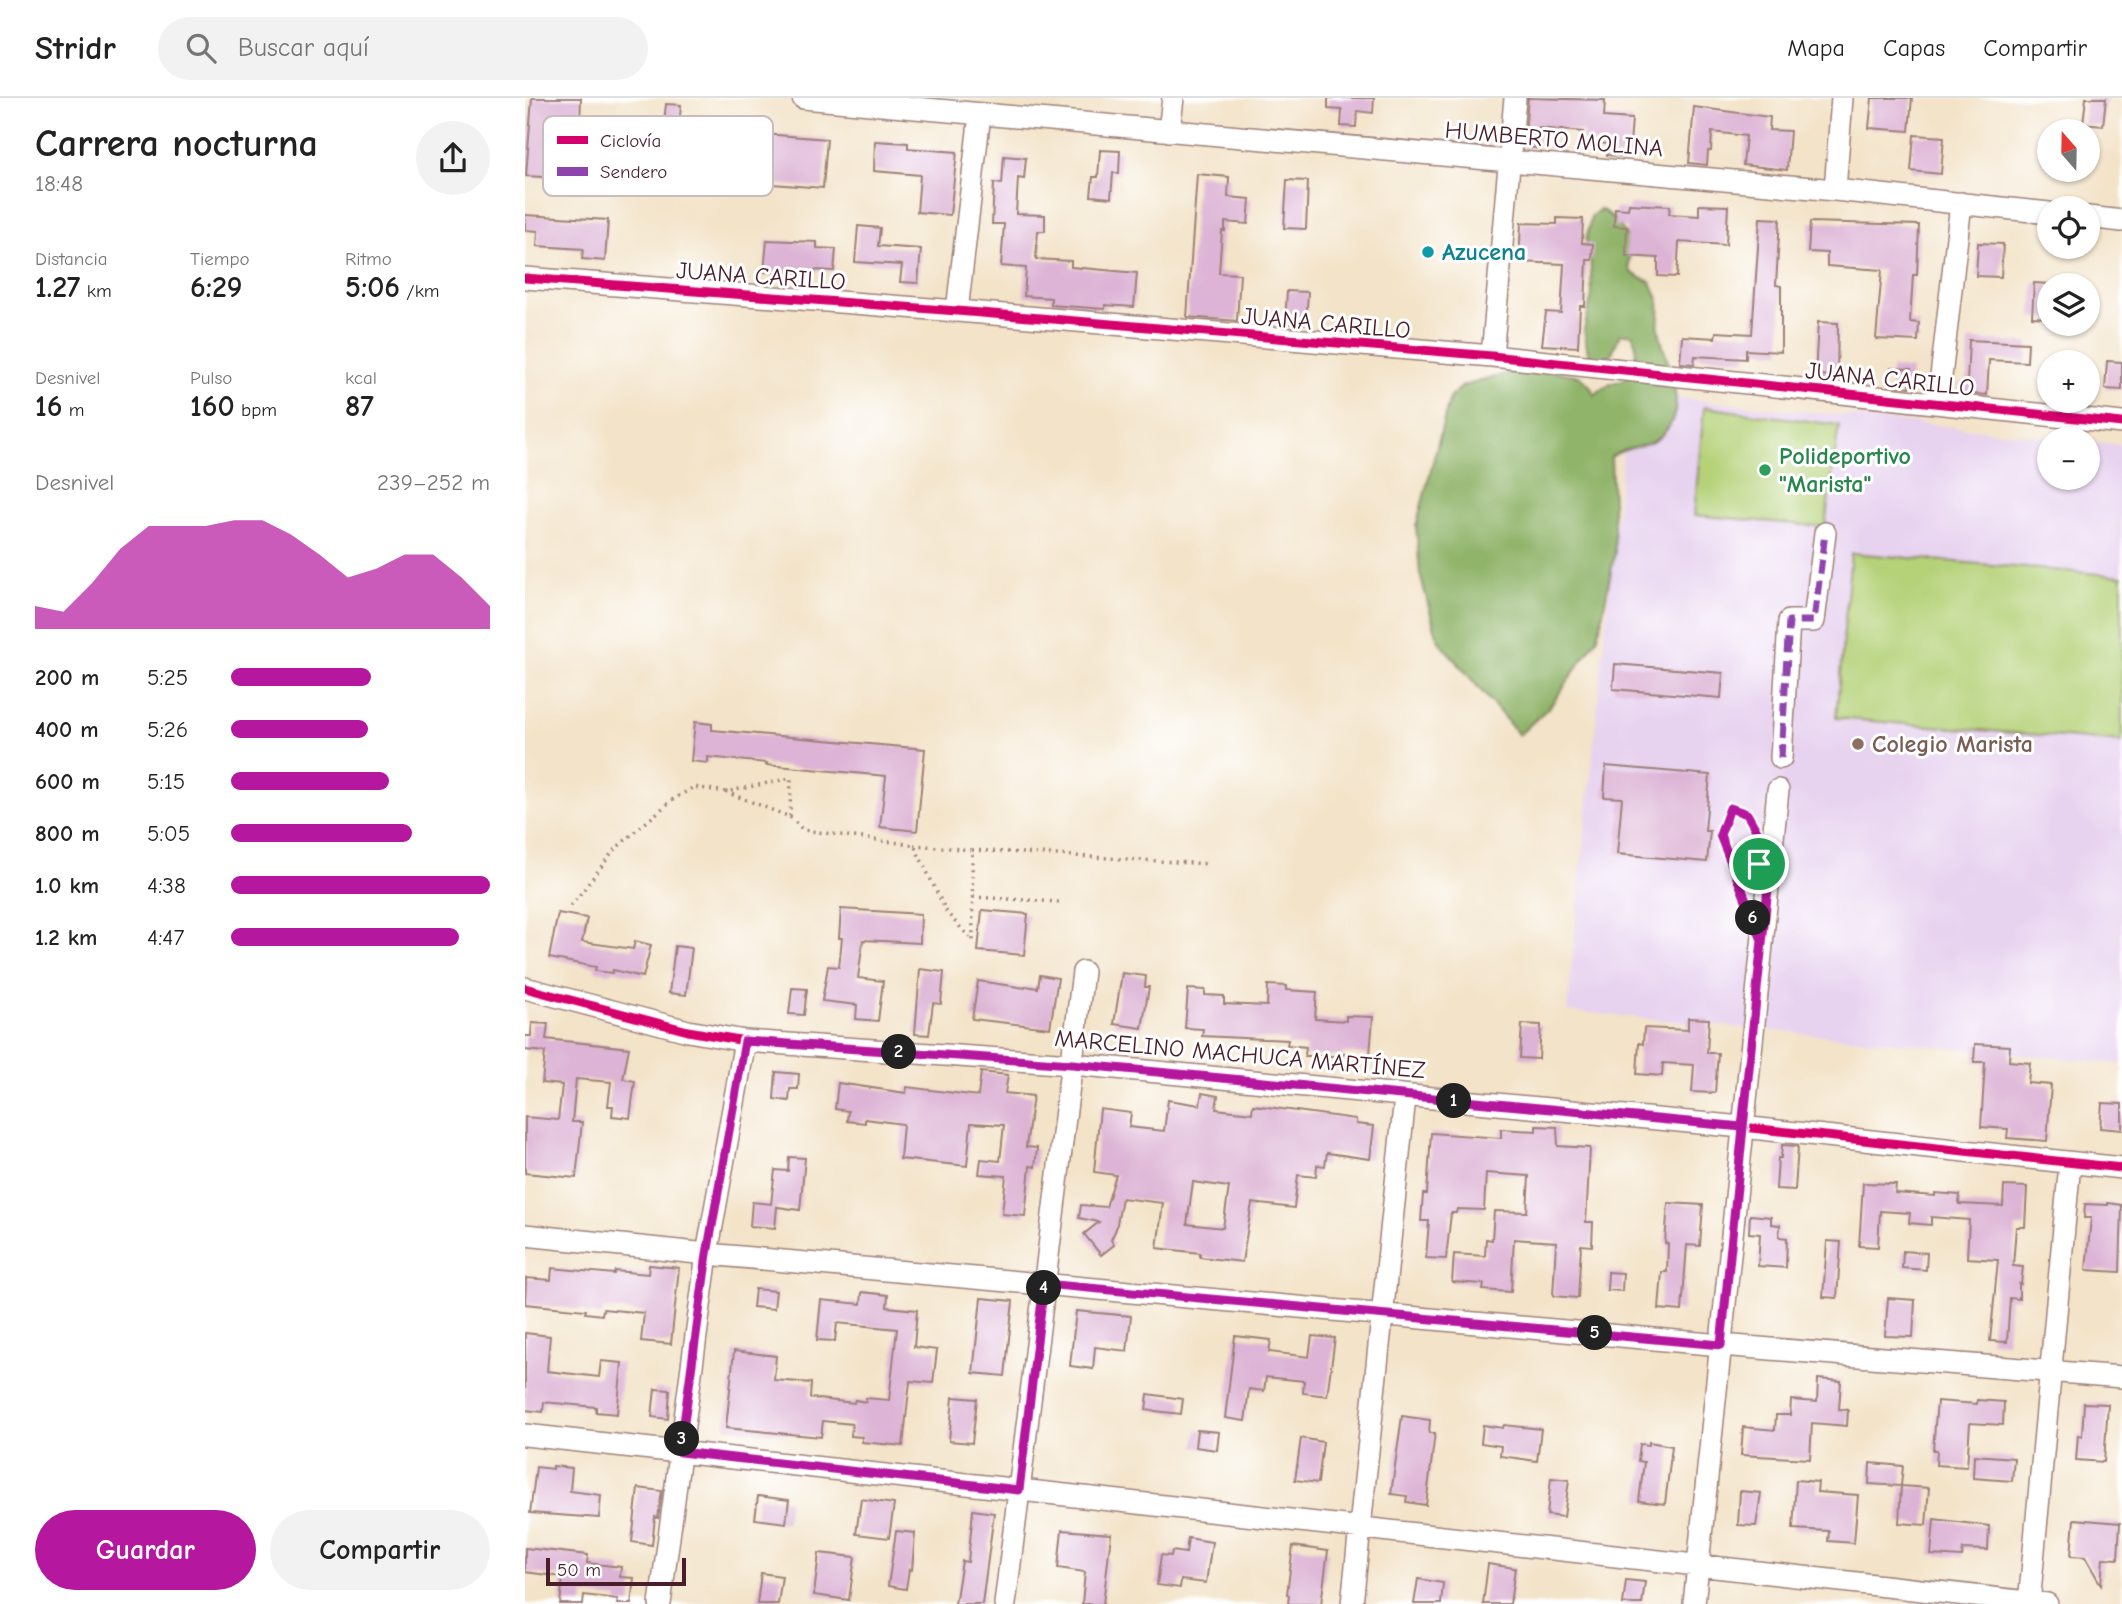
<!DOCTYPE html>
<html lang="es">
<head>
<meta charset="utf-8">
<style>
  :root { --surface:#fff; --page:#f2f2f2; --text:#222; --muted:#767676; --line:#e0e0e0; --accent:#b5179e }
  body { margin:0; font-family:"Comic Neue",sans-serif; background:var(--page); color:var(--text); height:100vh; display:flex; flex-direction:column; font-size:26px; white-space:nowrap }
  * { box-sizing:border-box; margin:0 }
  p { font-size:23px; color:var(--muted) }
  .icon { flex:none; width:38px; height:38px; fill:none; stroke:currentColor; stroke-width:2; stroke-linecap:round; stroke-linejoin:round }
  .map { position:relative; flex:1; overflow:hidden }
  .panel { display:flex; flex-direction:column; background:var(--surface); width:525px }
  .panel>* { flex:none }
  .needle { width:46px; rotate:340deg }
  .tools { position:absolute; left:1512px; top:21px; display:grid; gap:14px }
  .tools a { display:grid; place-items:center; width:63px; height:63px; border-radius:50%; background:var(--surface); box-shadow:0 2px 5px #0004; font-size:35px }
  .scale { position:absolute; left:21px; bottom:18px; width:140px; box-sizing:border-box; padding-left:7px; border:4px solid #4a1f2b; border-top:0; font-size:19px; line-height:24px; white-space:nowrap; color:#4a1f2b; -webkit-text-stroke:5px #fff; paint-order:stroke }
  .pin { position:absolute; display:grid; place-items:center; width:60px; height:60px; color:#fff; margin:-30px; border:4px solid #fff; border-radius:50%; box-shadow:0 2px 7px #0007 }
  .km { position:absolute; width:35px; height:35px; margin:-18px; border-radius:50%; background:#222; color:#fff; font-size:19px; line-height:35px; text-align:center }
  .round { display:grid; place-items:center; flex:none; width:74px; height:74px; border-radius:37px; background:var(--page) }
  .head { display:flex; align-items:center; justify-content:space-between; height:119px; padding:0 35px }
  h1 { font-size:38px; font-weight:800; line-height:52px }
  .stats { display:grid; grid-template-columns:repeat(3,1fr); gap:10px; height:119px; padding:7px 35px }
  .stats div { display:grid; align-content:center }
  .stats b { font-size:30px; font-weight:800 }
  .stats small { font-size:19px; font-weight:400 }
  .stats p { font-size:19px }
  .chart { height:196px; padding:14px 35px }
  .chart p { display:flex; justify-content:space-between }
  .chart svg { width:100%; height:126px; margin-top:7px; fill:var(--accent); opacity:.7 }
  .cta { display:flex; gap:14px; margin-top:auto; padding:14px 35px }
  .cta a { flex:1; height:80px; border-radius:42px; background:var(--accent); color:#fff; font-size:28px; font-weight:800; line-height:80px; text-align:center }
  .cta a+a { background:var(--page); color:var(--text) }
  ul { padding:0 35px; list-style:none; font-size:23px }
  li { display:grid; grid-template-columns:112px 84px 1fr; align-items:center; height:52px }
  li i { height:18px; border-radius:9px; background:var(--accent) }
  header { display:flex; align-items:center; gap:42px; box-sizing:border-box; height:98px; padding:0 35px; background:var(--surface); border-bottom:2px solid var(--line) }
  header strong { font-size:33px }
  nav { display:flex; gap:38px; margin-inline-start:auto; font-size:24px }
  .search { width:490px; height:63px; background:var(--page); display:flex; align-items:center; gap:18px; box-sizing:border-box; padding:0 24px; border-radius:38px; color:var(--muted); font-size:26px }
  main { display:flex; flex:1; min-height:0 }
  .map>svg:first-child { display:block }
</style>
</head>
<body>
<header>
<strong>Stridr</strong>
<div class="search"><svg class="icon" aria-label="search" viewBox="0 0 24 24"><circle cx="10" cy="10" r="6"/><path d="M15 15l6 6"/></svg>Buscar aquí</div>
<nav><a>Mapa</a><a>Capas</a><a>Compartir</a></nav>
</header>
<main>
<section class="panel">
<div class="head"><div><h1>Carrera nocturna</h1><p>18:48</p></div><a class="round"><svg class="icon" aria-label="share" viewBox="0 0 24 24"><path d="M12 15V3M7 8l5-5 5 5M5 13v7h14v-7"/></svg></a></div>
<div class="stats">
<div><p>Distancia</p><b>1.27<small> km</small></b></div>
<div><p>Tiempo</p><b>6:29</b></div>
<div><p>Ritmo</p><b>5:06<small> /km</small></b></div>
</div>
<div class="stats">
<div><p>Desnivel</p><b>16<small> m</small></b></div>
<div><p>Pulso</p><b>160<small> bpm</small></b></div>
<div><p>kcal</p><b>87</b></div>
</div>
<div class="chart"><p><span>Desnivel</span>239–252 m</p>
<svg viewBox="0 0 160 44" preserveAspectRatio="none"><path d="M0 44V36L10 38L20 28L30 16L40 8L50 8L60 8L70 6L80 6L90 11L100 18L110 26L120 23L130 18L140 18L150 26L160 36V44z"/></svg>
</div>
<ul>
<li><b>200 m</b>5:25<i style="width:54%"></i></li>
<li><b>400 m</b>5:26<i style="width:53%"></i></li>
<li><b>600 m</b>5:15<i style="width:61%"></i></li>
<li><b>800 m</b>5:05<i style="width:70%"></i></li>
<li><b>1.0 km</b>4:38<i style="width:100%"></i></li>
<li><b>1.2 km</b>4:47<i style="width:88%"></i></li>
</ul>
<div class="cta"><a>Guardar</a><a>Compartir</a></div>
</section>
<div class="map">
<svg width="1597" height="1506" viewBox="0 0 1597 1506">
  <rect width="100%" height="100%" fill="#fff"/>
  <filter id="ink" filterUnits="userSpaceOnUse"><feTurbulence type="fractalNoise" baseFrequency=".0143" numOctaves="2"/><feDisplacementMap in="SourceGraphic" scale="14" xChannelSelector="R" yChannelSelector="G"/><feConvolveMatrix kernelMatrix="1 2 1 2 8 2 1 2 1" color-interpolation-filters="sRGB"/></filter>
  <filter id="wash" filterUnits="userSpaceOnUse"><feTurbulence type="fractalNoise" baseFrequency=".00686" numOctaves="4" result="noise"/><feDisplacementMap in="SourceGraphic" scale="28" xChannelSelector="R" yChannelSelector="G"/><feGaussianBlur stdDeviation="1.57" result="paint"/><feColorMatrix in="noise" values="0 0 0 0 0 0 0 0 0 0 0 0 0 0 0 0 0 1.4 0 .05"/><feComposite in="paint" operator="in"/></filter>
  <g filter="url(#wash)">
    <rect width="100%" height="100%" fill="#f3e3c8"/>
    <path fill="#e7d2ef" d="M1104 295 1546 341H1524V380H1563V343L1597 347V966L1042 913Z"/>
    <path fill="#b5d279" stroke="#807852" stroke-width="2" d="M1179 309 1314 327 1300 429 1169 417Z
      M1326 455 1597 478V644L1311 620Z"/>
    <path fill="#90b469" stroke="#6d6a4a" stroke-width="2" d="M1075 111C1086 117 1102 133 1104 146 1108 171 1093 172 1126 184 1128 190 1132 197 1134 204 1136 213 1132 223 1134 231 1139 265 1166 306 1139 335 1122 353 1106 345 1086 359L1090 454 1073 539 1026 607 994 637 913 542 895 476 891 428 925 299 938 288 1005 269 1055 278 1066 289 1069 297 1081 288 1100 281C1108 264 1116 255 1107 236H1095L1086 257 1070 264 1063 255 1059 232 1067 197 1065 154 1061 142 1066 119Z"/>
    <g id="blocks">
      <path fill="#ddb4d5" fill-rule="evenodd" d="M7 0H56L55 27 66 28 61 93 34 92V80L1 78Z
        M803 0H849L848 15 832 13 831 29 816 28 817 12 803 11Z
        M1003 0 1080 2 1079 19 1107 21 1104 59 1082 57 1083 46 1057 44 1058 34 1014 30 1012 50 999 49Z
        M1347 0H1387L1384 33 1344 30Z
        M1561 0H1581L1578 28 1558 26Z
        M141 6 156 7 153 40 129 38 127 75 97 73 101 22 139 24Z
        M1169 9 1245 19 1244 32 1265 33 1262 72 1218 67 1221 38 1187 34 1186 53H1183L1182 67 1164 65Z
        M239 36 302 41 298 90 235 85Z
        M1389 37 1419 39 1416 76 1386 73Z
        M350 43 383 45V50L432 54 425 117 392 114 395 77 349 73Z
        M575 52 595 53 594 75H588L586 100 566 98 568 79H573Z
        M479 58 501 60 499 81 493 80 491 116 520 117V133H513L511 161 546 163V169L612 175 609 209 580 207V211L526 207V200L499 198 501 170 476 168 479 126H467L469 85 477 86Z
        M672 76 704 79 703 99 725 101 723 126 700 124V133H697L694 175 715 176 712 223 662 219Z
        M762 82 783 83 781 131 759 130Z
        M1104 106 1145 108 1144 116 1174 118V107L1203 108 1201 147 1154 144 1152 179 1133 178V160L1101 158 1102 129 1089 128 1090 110 1103 111Z
        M0 117 83 122 80 163 57 161 58 151 12 148 13 133 0 132Z
        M1032 120 1058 121 1057 145 1068 146 1067 162H1062L1060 208H1055L1053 249 1017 247 1021 214 1036 215 1039 166 994 164 996 125 1032 126Z
        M1235 120 1255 121 1251 187 1256 188V254L1221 252V261L1170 258 1169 266 1155 265 1157 238 1190 240 1191 234 1227 236Z
        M1285 124 1394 127 1392 177H1388L1385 224 1394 225 1393 243 1351 241 1357 172 1302 168V155L1283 154Z
        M333 128 355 130 353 148 396 151 393 185 375 184 377 167 330 164Z
        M242 142 292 144V150L311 151 309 173 290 172V176L239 174Z
        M1453 145 1478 146 1476 179 1451 178Z
        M1509 185 1524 186V220L1507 219Z
        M762 193 783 194 781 226 760 225Z
        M1293 224 1313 225 1312 278 1290 277Z
        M1444 242 1503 245 1502 264 1464 262 1462 297 1434 295 1435 285H1442Z
        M1582 263 1597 264V292L1580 291Z
        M1366 270 1386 271 1385 289 1365 287Z
        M1090 566 1198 575 1196 600 1088 591Z
        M170 624 187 626V632L400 651 392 733 355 729 361 678 241 667 242 665 183 659V665L166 663Z
        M1081 668 1185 677 1180 733H1185L1182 764 1092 756 1097 700 1079 699Z
        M316 811 396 816 395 845 338 842 333 880 358 883 353 923 331 921 332 907 297 903 303 868 314 869 317 840H314Z
        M457 812 503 816 499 857 453 853Z
        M33 815 62 820 57 844 108 851 110 843 126 847 118 879 88 872 87 875 70 873 71 869 24 860Z
        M150 848 167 850 161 897 144 895Z
        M395 871 419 874 416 906 408 905 404 937 390 936Z
        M597 875 621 878 620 889H624L617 930 589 926Z
        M515 877 533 880 525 930 447 921 453 883 500 890 501 888 513 890Z
        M743 887 761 888V892L792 894 790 921 821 923V918L848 919 845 957 818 955V958H780L781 949 762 947 763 942 677 938 678 931 660 930 663 891 680 892V897L699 898V906L742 908Z
        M267 890 282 891 279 917 264 916Z
        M1163 920 1184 921 1182 955H1193L1190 995 1167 994 1169 967 1138 965 1137 978 1112 976 1114 945 1118 946 1119 930 1163 932Z
        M7 925 23 926 21 941 104 950 98 981 110 983 105 1020 87 1018 88 1008H83L86 984 51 981 47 1024H57L51 1080 0 1075V1019L33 1022 37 987 17 985 20 954 0 952V938H6Z
        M997 926 1016 927 1014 961 995 960Z
        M1450 946 1485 948 1484 963 1505 965 1503 985 1526 987 1522 1043 1482 1040 1483 1031 1456 1029 1460 964H1449Z
        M251 974 274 976 273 991H265L264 1003 249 1001Z
        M456 974 483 977 480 995 508 998 501 1049 512 1050 510 1069 505 1068 500 1118 477 1116 481 1078 454 1076 456 1061 475 1063 479 1027 446 1025 442 1068 375 1061 378 1026 340 1021V1025L322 1023 323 1013 310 1011 313 985 381 995 382 989 453 998Z
        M677 995 693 998 691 1011 727 1015 728 1007 831 1021V1026L849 1028 845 1061 802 1055 800 1068 792 1067 791 1079 773 1077 769 1110 727 1105 717 1164 675 1159V1155L632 1150 638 1105 597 1100 591 1131 586 1142 589 1147 576 1157 559 1136 574 1124 554 1120 556 1107 581 1109 591 1077 569 1074 575 1011 606 1015 604 1029 639 1033 643 1002 675 1007ZM668 1084 704 1089 698 1130 662 1126Z
        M1577 1005 1597 1006V1032L1575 1030Z
        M1011 1028 1032 1029 1033 1048 1065 1050 1061 1124H1068L1067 1148 1056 1147 1053 1200 1028 1198 1031 1144 989 1141 986 1194 958 1192 959 1186 927 1184 929 1156 960 1158 961 1141 967 1142 969 1113 1002 1114 1004 1078 961 1075 959 1112 932 1111 931 1115H926L921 1161 901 1160 904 1123H896L898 1096H902L906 1035 976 1040V1031L1011 1033Z
        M1257 1047 1273 1048 1270 1092 1251 1091 1253 1060H1256Z
        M264 1059 280 1060 275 1112 252 1109 250 1130 225 1128 227 1104 246 1106 250 1072 263 1073Z
        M1338 1085 1371 1086 1370 1095 1410 1098V1095L1435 1097 1434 1106 1478 1108 1479 1088 1502 1089 1500 1129H1491L1488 1168 1498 1169 1496 1186H1494V1201L1485 1200 1482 1244 1465 1243 1473 1162 1442 1160 1444 1122 1406 1119V1127L1384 1125 1385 1115 1355 1113 1353 1149 1334 1148Z
        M1143 1105 1178 1107 1175 1148 1162 1147 1157 1213 1134 1211 1137 1174H1142L1143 1146 1140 1145Z
        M1583 1105 1597 1107 1595 1174 1561 1172 1566 1120H1559L1560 1106 1583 1107Z
        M1225 1117 1246 1119V1126L1255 1127 1254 1139 1262 1140 1261 1170 1233 1168 1235 1136 1224 1135Z
        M1302 1143 1316 1144 1312 1200 1298 1199Z
        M1378 1153 1402 1155 1401 1172 1377 1170Z
        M124 1167 154 1170 146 1246 116 1243 119 1215 78 1211 77 1217 60 1215 61 1212 0 1206 1 1180 26 1182 27 1170 89 1176 90 1173 123 1176Z
        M1083 1174 1098 1175 1097 1193 1082 1192Z
        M230 1191 251 1193 249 1211 228 1209Z
        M337 1194 363 1197 362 1209 392 1212 389 1249 412 1252 408 1285 385 1283 378 1348 337 1344V1339L326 1338 327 1326 298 1323 296 1339 201 1330 209 1253 251 1258 249 1282 286 1285 285 1300 329 1305 330 1302 341 1304V1300L364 1302 372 1231 312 1225 310 1243 292 1242 296 1202 336 1206Z
        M456 1200 488 1203 480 1278 448 1275Z
        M1363 1200 1390 1202 1388 1239 1360 1238Z
        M551 1213 606 1218 602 1253 570 1249 568 1271 545 1268Z
        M0 1235 25 1238 22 1273 74 1279 76 1263 97 1265 92 1316 71 1314V1309L19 1304 18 1314 0 1312Z
        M710 1238 746 1242 744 1254 784 1259 787 1238 810 1240 802 1298 778 1295 779 1283 741 1279 739 1293 724 1291 720 1323 700 1320Z
        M1293 1281 1316 1283 1314 1311 1323 1312 1322 1328 1287 1325 1285 1361 1216 1357 1218 1329 1250 1332 1251 1317H1265L1266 1302 1292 1304Z
        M130 1291 145 1292 143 1321 127 1319Z
        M623 1296 658 1301 656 1316 621 1312Z
        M428 1299 452 1301 447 1345 424 1343Z
        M1452 1302 1479 1304 1478 1327 1445 1325 1442 1369 1411 1367 1412 1352H1408L1412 1303 1452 1306Z
        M1559 1305 1583 1306 1579 1364 1551 1362 1553 1337 1557 1338Z
        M877 1318 905 1322 904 1335H910L901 1407 881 1404 882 1398 866 1396Z
        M958 1327 978 1330 979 1327 1016 1331 1012 1363 975 1358 976 1348 956 1345Z
        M672 1332 694 1334 692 1352 670 1349Z
        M776 1340 798 1344 793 1385 770 1382Z
        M1124 1344 1147 1348 1140 1406 1114 1403 1119 1364 1113 1363 1115 1346 1124 1347Z
        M1449 1357 1489 1360 1487 1383 1448 1380Z
        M1345 1365 1378 1368 1376 1388 1344 1386Z
        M28 1368 47 1370 45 1393 76 1397 74 1420 5 1415 11 1369 28 1371Z
        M1026 1380 1044 1382 1039 1419 1022 1417Z
        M1271 1382 1293 1384 1292 1394 1333 1397 1329 1445 1303 1443 1304 1433 1268 1431Z
        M1376 1388 1404 1390 1401 1427 1374 1425Z
        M113 1390 137 1393 133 1420 130 1419 127 1447 107 1444Z
        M1215 1393 1236 1395 1231 1428 1213 1427Z
        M233 1398 264 1402 261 1425 230 1421Z
        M336 1401 369 1406 364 1440 331 1436Z
        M448 1412 469 1415 457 1506H430L437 1463 443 1464Z
        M1409 1421 1464 1428 1463 1452 1438 1451 1437 1459 1406 1457Z
        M1549 1421 1595 1425 1593 1461 1578 1460 1576 1487 1560 1459 1546 1458Z
        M537 1432 586 1436 578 1506H557L560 1474 533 1470Z
        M371 1433 390 1435 387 1472 384 1471 381 1491 363 1488Z
        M663 1440 687 1444 681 1485 656 1482 655 1490 632 1487 636 1457 646 1458 647 1453 661 1455Z
        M768 1448 803 1453 796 1506H763L764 1497 762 1496Z
        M0 1450 63 1457 62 1465 96 1469 95 1479 109 1480 106 1506H92L93 1501 59 1497 58 1506H35L38 1479 0 1474Z
        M294 1455 330 1459 324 1502 289 1497Z
        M963 1466 990 1470 985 1506H958Z
        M236 1475 257 1478 253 1506H232Z
        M893 1481 918 1485 916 1506H889Z
        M1101 1482 1120 1484 1117 1506H1098Z"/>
    </g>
  </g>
  <g filter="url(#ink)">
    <use href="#blocks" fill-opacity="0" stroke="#9e817a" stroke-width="2"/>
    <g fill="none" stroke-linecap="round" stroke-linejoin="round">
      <g stroke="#9e817a" stroke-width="24">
        <path id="street" d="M278 0 1310 92 1524 115
          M644 33 648 0
          M1310 92 1317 0
          M1563 119 1597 123
          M0 180 432 213 967 258 1597 325
          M432 213 455 16
          M967 258 990 0
          M1413 305 1436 105
          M1256 660 1264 523H1289L1300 435
          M0 890 163 933 220 943 547 966 1217 1029 1597 1070
          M0 1137 182 1156 1196 1247 1597 1279
          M0 1337 1522 1506
          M135 1506 182 1156 220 943
          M480 1506 558 874
          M827 1506 880 999
          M1169 1506 1253 692
          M1504 1506 1545 1065"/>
      </g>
      <path stroke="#9e817a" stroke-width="3.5" stroke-dasharray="2 5" stroke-linecap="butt" d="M265 719 278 732 389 747 422 815 448 843 447 752 389 747
        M447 752 684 766
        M448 799 534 804
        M1221 801 1195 737 1205 711 1222 716 1229 728
        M46 808 89 752 147 702 169 689 201 694 266 680 265 719 201 694"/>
      <use href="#street" stroke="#fff" stroke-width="21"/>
      <path stroke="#8e44ad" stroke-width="7" stroke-dasharray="14 7" stroke-linecap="butt" d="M1256 660 1264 523H1289L1300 435"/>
      <g stroke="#fff" stroke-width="13">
        <path id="cycleway" d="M0 180 432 213 967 258 1597 325
          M0 890 163 933 220 943 547 966 1217 1029 1597 1070"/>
      </g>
      <use href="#cycleway" stroke="#d6006c" stroke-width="9"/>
    </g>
  </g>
  <g fill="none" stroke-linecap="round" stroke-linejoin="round" filter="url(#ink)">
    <g stroke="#fff" stroke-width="14">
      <path id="route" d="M1234 766 1244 781 1217 1029 547 966 220 943 182 1156 155 1354 494 1392 519 1186 1196 1247 1237 842 1195 737 1205 710 1222 716 1235 739 1234 766"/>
    </g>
    <use href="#route" stroke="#b5179e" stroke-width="9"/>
  </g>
  <circle fill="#0f9aa8" stroke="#fff" stroke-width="2.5" cx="903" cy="154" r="7"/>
  <circle fill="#2e9e5b" stroke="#fff" stroke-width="2.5" cx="1240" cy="372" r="7"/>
  <circle fill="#8d6e63" stroke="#fff" stroke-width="2.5" cx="1333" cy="646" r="7"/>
  <g text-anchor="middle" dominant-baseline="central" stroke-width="6" stroke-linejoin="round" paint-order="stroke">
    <g font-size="24" fill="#4a1f2b" stroke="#fff">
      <text transform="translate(1029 41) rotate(5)">HUMBERTO MOLINA</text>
      <text transform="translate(236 178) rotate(4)">JUANA CARILLO</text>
      <text transform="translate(801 225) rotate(5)">JUANA CARILLO</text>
      <text transform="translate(1365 281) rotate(6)">JUANA CARILLO</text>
      <text transform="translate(715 956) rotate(5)">MARCELINO MACHUCA MARTÍNEZ</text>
    </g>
    <g font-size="24" font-weight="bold" fill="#0d838f" stroke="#fff" text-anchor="start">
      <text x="917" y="154">Azucena</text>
    </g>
    <g font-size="24" font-weight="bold" fill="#27864d" stroke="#fff" text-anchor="start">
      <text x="1254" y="358">Polideportivo<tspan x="1254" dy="28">"Marista"</tspan></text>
    </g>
    <g font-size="24" font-weight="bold" fill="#785e54" stroke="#fff" text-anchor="start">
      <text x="1347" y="646">Colegio Marista</text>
    </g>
  </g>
  <rect x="18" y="18" width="230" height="80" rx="10" fill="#fff" stroke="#c9bcbf" stroke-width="2"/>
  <rect x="32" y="38" width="31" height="8" fill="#d6006c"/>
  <rect x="32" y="69" width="31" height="9" fill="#8e44ad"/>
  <g font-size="19" fill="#4a1f2b">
    <text x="75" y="49">Ciclovía</text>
    <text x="75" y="80">Sendero</text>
  </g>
</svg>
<div class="tools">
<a><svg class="needle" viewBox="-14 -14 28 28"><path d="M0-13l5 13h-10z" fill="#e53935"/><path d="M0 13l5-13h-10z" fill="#767676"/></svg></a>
<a><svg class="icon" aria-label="locate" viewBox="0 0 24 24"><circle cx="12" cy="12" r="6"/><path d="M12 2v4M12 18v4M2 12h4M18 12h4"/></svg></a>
<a><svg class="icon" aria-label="layers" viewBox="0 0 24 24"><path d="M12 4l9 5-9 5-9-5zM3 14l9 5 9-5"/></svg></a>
<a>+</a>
<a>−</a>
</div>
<div class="scale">50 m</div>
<div class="pin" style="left:1234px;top:766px;background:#1e9e55"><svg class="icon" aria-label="arrive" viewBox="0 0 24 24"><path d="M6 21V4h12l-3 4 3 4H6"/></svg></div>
<b class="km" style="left:929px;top:1003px">1</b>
<b class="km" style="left:374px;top:954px">2</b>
<b class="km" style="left:157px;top:1341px">3</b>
<b class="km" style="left:519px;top:1190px">4</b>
<b class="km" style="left:1070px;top:1235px">5</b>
<b class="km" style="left:1228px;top:820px">6</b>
</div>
</main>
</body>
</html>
